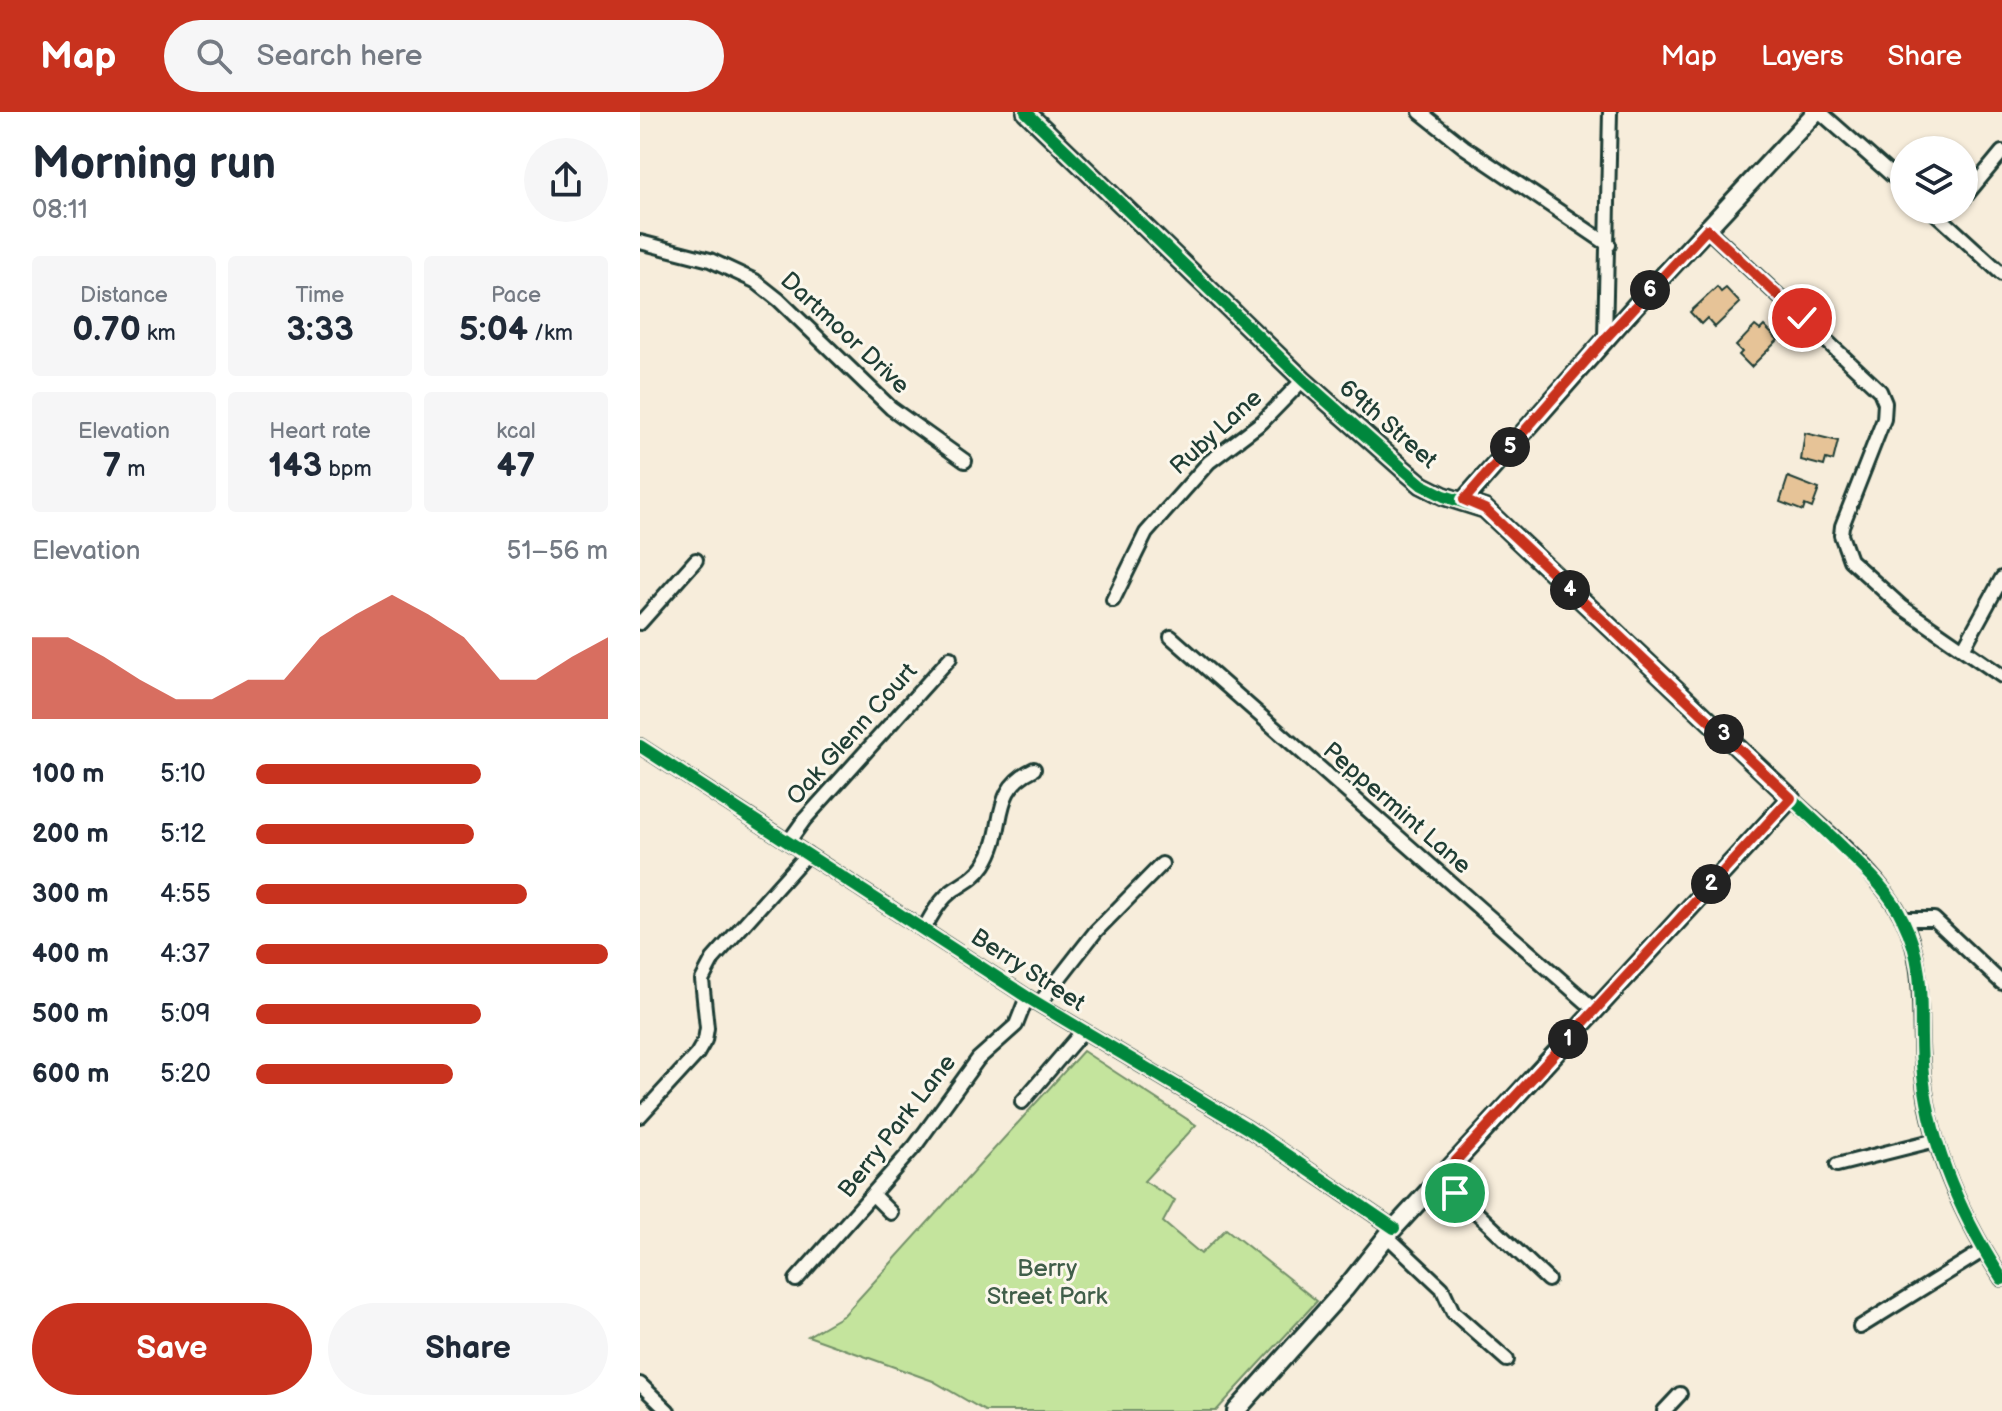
<!DOCTYPE html>
<html lang="en">
<head>
<meta charset="utf-8">
<style>
  :root { --surface:#fff; --page:#f6f6f7; --text:#1f2937; --muted:#747a83; --accent:#c8321e }
  body { margin:0; font-family:"Balsamiq Sans",sans-serif; background:var(--page); color:var(--text); height:100vh; display:flex; flex-direction:column; font-size:30px; white-space:nowrap }
  * { box-sizing:border-box; margin:0 }
  p { font-size:26px; color:var(--muted) }
  .icon { flex:none; width:44px; height:44px; fill:none; stroke:currentColor; stroke-width:2; stroke-linecap:round; stroke-linejoin:round }
  .map { position:relative; flex:1; overflow:hidden }
  .sheet { display:flex; flex-direction:column; background:var(--surface); width:640px }
  .sheet>* { flex:none }
  .controls { position:absolute; left:1250px; top:24px; display:grid; gap:16px }
  .controls a { display:grid; place-items:center; width:88px; height:88px; border-radius:50%; background:var(--surface); box-shadow:0 2px 6px #0004; font-size:40px }
  .pin { position:absolute; display:grid; place-items:center; width:68px; height:68px; color:#fff; margin:-34px; border:4px solid #fff; border-radius:50%; box-shadow:0 2px 8px #0007 }
  .km { position:absolute; width:40px; height:40px; margin:-20px; border-radius:50%; background:#222; color:#fff; font-size:22px; line-height:40px; text-align:center }
  .round { display:grid; place-items:center; flex:none; width:84px; height:84px; border-radius:42px; background:var(--page) }
  .head { display:flex; align-items:center; justify-content:space-between; height:136px; padding:0 32px }
  h1 { font-size:44px; font-weight:700; line-height:60px }
  .figures { display:grid; grid-template-columns:repeat(3,1fr); gap:12px; height:136px; padding:8px 32px }
  .figures div { display:grid; align-content:center; border-radius:8px; background:var(--page); text-align:center }
  .figures b { font-size:34px; font-weight:700 }
  .figures small { font-size:22px; font-weight:400 }
  .figures p { font-size:22px }
  .chart { height:224px; padding:16px 32px }
  .chart p { display:flex; justify-content:space-between }
  .chart svg { width:100%; height:144px; margin-top:8px; fill:var(--accent); opacity:.7 }
  .cta { display:flex; gap:16px; margin-top:auto; padding:16px 32px }
  .cta a { flex:1; height:92px; border-radius:48px; background:var(--accent); color:#fff; font-size:32px; font-weight:700; line-height:92px; text-align:center }
  .cta a+a { background:var(--page); color:var(--text) }
  ul { padding:0 32px; list-style:none; font-size:26px }
  li { display:grid; grid-template-columns:128px 96px 1fr; align-items:center; height:60px }
  li i { height:20px; border-radius:10px; background:var(--accent) }
  header { display:flex; align-items:center; gap:48px; box-sizing:border-box; height:112px; padding:0 40px; background:var(--accent); color:#fff }
  header strong { font-size:38px }
  nav { display:flex; gap:44px; margin-inline-start:auto; font-size:28px }
  .search { width:560px; height:72px; background:var(--page); display:flex; align-items:center; gap:20px; box-sizing:border-box; padding:0 28px; border-radius:44px; color:var(--muted); font-size:30px }
  main { display:flex; flex:1; min-height:0 }
  .map>svg:first-child { display:block }
</style>
</head>
<body>
<header>
<strong>Map</strong>
<div class="search"><svg class="icon" aria-label="search" viewBox="0 0 24 24"><circle cx="10" cy="10" r="6"/><path d="M15 15l6 6"/></svg>Search here</div>
<nav><a>Map</a><a>Layers</a><a>Share</a></nav>
</header>
<main>
<section class="sheet">
<div class="head"><div><h1>Morning run</h1><p>08:11</p></div><a class="round"><svg class="icon" aria-label="share" viewBox="0 0 24 24"><path d="M12 15V3M7 8l5-5 5 5M5 13v7h14v-7"/></svg></a></div>
<div class="figures">
<div><p>Distance</p><b>0.70<small> km</small></b></div>
<div><p>Time</p><b>3:33</b></div>
<div><p>Pace</p><b>5:04<small> /km</small></b></div>
</div>
<div class="figures">
<div><p>Elevation</p><b>7<small> m</small></b></div>
<div><p>Heart rate</p><b>143<small> bpm</small></b></div>
<div><p>kcal</p><b>47</b></div>
</div>
<div class="chart"><p><span>Elevation</span>51–56 m</p>
<svg viewBox="0 0 160 44" preserveAspectRatio="none"><path d="M0 44V19L10 19L20 25L30 32L40 38L50 38L60 32L70 32L80 19L90 12L100 6L110 12L120 19L130 32L140 32L150 25L160 19V44z"/></svg>
</div>
<ul>
<li><b>100 m</b>5:10<i style="width:64%"></i></li>
<li><b>200 m</b>5:12<i style="width:62%"></i></li>
<li><b>300 m</b>4:55<i style="width:77%"></i></li>
<li><b>400 m</b>4:37<i style="width:100%"></i></li>
<li><b>500 m</b>5:09<i style="width:64%"></i></li>
<li><b>600 m</b>5:20<i style="width:56%"></i></li>
</ul>
<div class="cta"><a>Save</a><a>Share</a></div>
</section>
<div class="map">
<svg width="1362" height="1299" viewBox="0 0 1362 1299">
  <rect width="100%" height="100%" fill="#f7eddb"/>
  <filter id="ink" filterUnits="userSpaceOnUse"><feTurbulence type="fractalNoise" baseFrequency=".0125" numOctaves="2"/><feDisplacementMap in="SourceGraphic" scale="16" xChannelSelector="R" yChannelSelector="G"/><feConvolveMatrix kernelMatrix="1 2 1 2 8 2 1 2 1" color-interpolation-filters="sRGB"/></filter>
  <g filter="url(#ink)">
    <path fill="#c4e49d" stroke="#729068" stroke-width="2" d="M443 939 556 1013 504 1069 535 1088 523 1110 561 1142 586 1117 677 1189 576 1299H345L293 1269 168 1224 204 1203Z"/>
    <path fill="#e6c397" stroke="#1f3d34" stroke-width="2" d="M1077 175 1081 180 1086 176 1100 191 1075 215 1067 206 1061 212 1050 200Z
      M1115 214 1120 218 1124 214 1138 228 1111 255 1099 243 1102 240 1096 234Z
      M1165 321 1198 329 1193 349 1186 347 1184 354 1161 348Z
      M1148 365 1179 377 1172 396 1165 393 1163 399 1140 390Z"/>
    <g fill="none" stroke-linecap="round" stroke-linejoin="round">
      <g stroke="#1f3d34" stroke-width="18">
        <path id="minor" d="M780 0 824 35 969 133
          M1180 0 1264 74
          M1324 86 1362 40
          M1292 98 1362 162
          M1067 117 1240 279 1245 291 1244 307 1202 414 1201 423 1210 448 1262 495 1362 564
          M0 130 70 148 115 169 139 188 251 296 325 349
          M965 227 970 0
          M473 488 506 421 569 350 622 310 663 268
          M0 511 56 448
          M531 525 954 897
          M1323 537 1362 466
          M0 634 387 885 607 1016 754 1116
          M1151 686C1188 721 1239 761 1263 807 1286 853 1278 902 1282 951 1287 1030 1320 1102 1362 1167
          M149 729 164 708 310 546
          M1263 807H1294L1362 871
          M284 817C292 802 301 786 315 777 326 770 336 765 344 753 369 715 348 679 394 657
          M399 892 456 819 522 752
          M382 990 443 919
          M0 1004 57 942 65 928 67 916 62 868 73 847 167 742
          M1197 1053 1296 1028
          M800 1066 908 1168
          M233 1083 251 1101
          M747 1124 802 1176 813 1200 867 1248
          M156 1168 275 1034 338 947 376 913 387 885
          M1220 1215 1344 1138
          M0 1272 28 1299
          M1024 1299 1040 1282"/>
      </g>
      <g stroke="#1f3d34" stroke-width="22">
        <path id="tertiary" d="M386 0 663 268 762 356 782 373 804 384 845 397 1151 686 747 1124 705 1177 596 1299
          M824 388 996 193 1176 0"/>
      </g>
      <use href="#minor" stroke="#fbf7ec" stroke-width="12"/>
      <use href="#tertiary" stroke="#fbf7ec" stroke-width="16"/>
      <g stroke="#fbf7ec" stroke-width="17">
        <path id="cycleway" d="M386 0 663 268 762 356 782 373 804 384 845 397 1192 725C1217 750 1248 775 1263 808 1288 859 1278 899 1282 952 1288 1030 1320 1102 1362 1167
          M0 634 387 885 607 1016 754 1116"/>
      </g>
      <use href="#cycleway" stroke="#00873e" stroke-width="12"/>
    </g>
  </g>
  <g fill="none" stroke-linecap="round" stroke-linejoin="round" filter="url(#ink)">
    <g stroke="#fff" stroke-width="16">
      <path id="route" d="M815 1081 800 1066 1151 686 845 397 824 388 965 227 1067 117 1162 206"/>
    </g>
    <use href="#route" stroke="#c8321e" stroke-width="10"/>
  </g>
  <g text-anchor="middle" dominant-baseline="central" stroke-width="6" stroke-linejoin="round" paint-order="stroke">
    <g font-size="24" fill="#1f3d34" stroke="#fbf7ec">
      <text transform="translate(205 221) rotate(43)">Dartmoor Drive</text>
      <text transform="translate(748 312) rotate(41)">69th Street</text>
      <text transform="translate(576 320) rotate(-42)">Ruby Lane</text>
      <text transform="translate(212 622) rotate(-48)">Oak Glenn Court</text>
      <text transform="translate(757 696) rotate(41)">Peppermint Lane</text>
      <text transform="translate(388 858) rotate(33)">Berry Street</text>
      <text transform="translate(257 1014) rotate(-52)">Berry Park Lane</text>
    </g>
    <g font-size="24" fill="#405e49" stroke="#fbf7ec">
      <text x="407" y="1156">Berry<tspan x="407" dy="28">Street Park</tspan></text>
    </g>
  </g>
</svg>
<div class="controls">
<a><svg class="icon" aria-label="layers" viewBox="0 0 24 24"><path d="M12 4l9 5-9 5-9-5zM3 14l9 5 9-5"/></svg></a>
</div>
<div class="pin" style="left:815px;top:1081px;background:#1e9e55"><svg class="icon" aria-label="arrive" viewBox="0 0 24 24"><path d="M6 21V4h12l-3 4 3 4H6"/></svg></div>
<div class="pin" style="left:1162px;top:206px;background:#d93025"><svg class="icon" aria-label="check" viewBox="0 0 24 24"><path d="M5 12l5 5 9-10"/></svg></div>
<b class="km" style="left:928px;top:927px">1</b>
<b class="km" style="left:1071px;top:772px">2</b>
<b class="km" style="left:1084px;top:622px">3</b>
<b class="km" style="left:930px;top:478px">4</b>
<b class="km" style="left:870px;top:335px">5</b>
<b class="km" style="left:1010px;top:178px">6</b>
</div>
</main>
</body>
</html>
